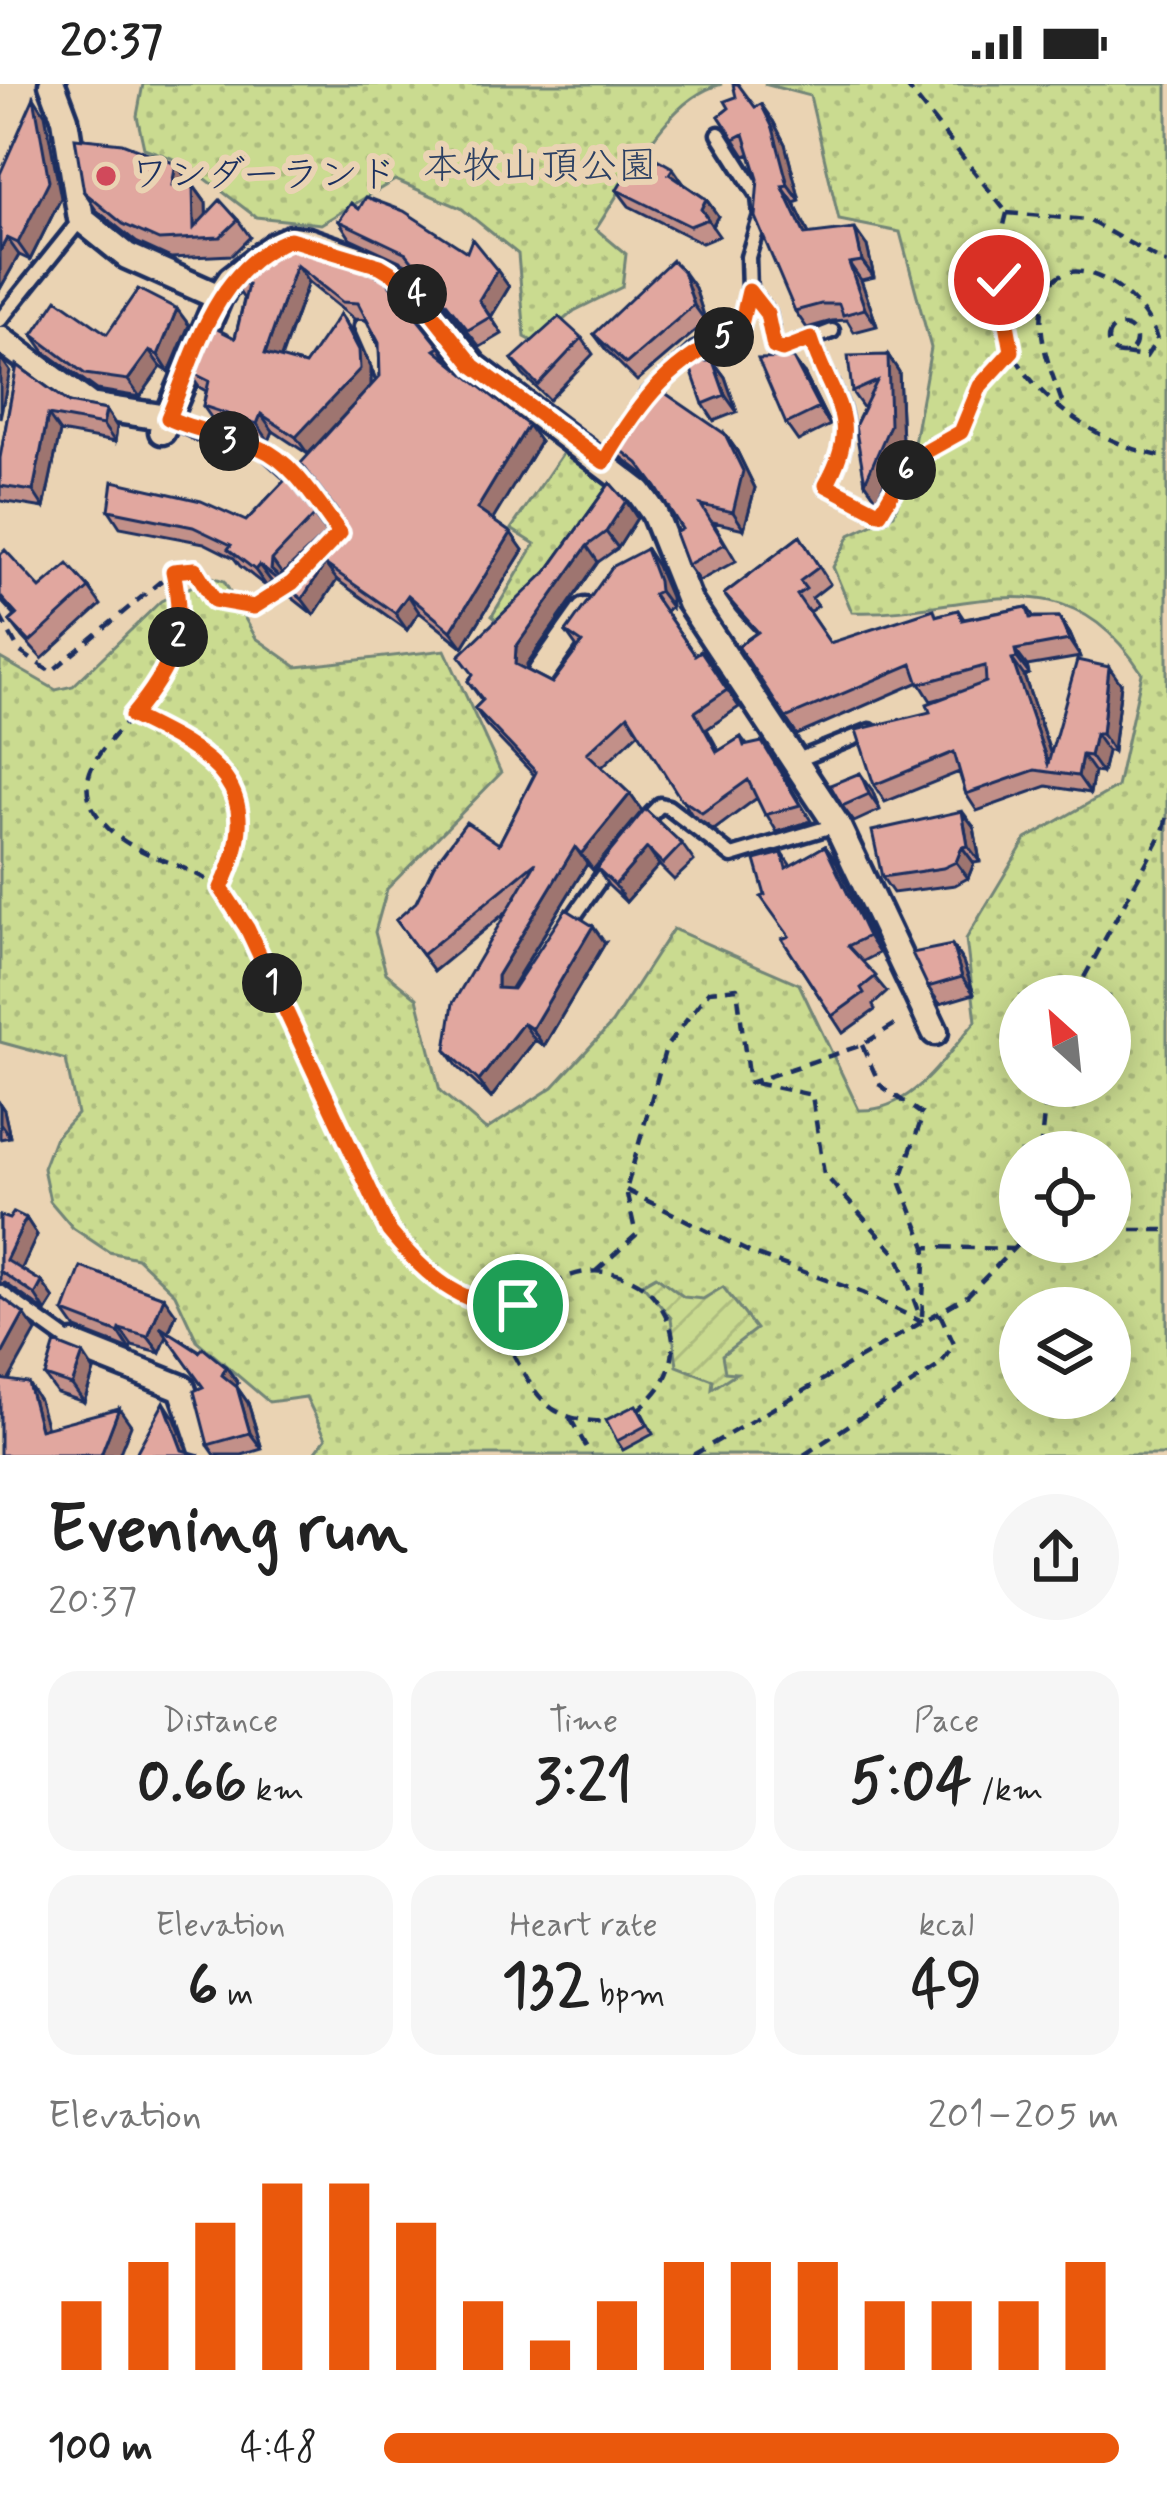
<!DOCTYPE html>
<html lang="en">
<head>
<meta charset="utf-8">
<style>
  :root { --surface:#fff; --page:#f6f6f6; --text:#222; --muted:#767676; --accent:#ea580c }
  body { margin:0; font-family:Mynerve,"Klee One",sans-serif; background:var(--page); color:var(--text); height:100vh; display:flex; flex-direction:column; font-size:45px; white-space:nowrap }
  * { box-sizing:border-box; margin:0 }
  p { font-size:39px; color:var(--muted) }
  .icon { flex:none; width:66px; height:66px; fill:none; stroke:currentColor; stroke-width:2; stroke-linecap:round; stroke-linejoin:round }
  .map { position:relative; height:1371px; overflow:hidden }
  .drawer { display:flex; flex-direction:column; background:var(--surface); flex:1 }
  .drawer>* { flex:none }
  .needle { width:78px; rotate:333deg }
  .controls { position:absolute; left:999px; top:891px; display:grid; gap:24px }
  .controls a { display:grid; place-items:center; width:132px; height:132px; border-radius:50%; background:var(--surface); box-shadow:0 6px 30px #0003; font-size:60px }
  .pin { position:absolute; display:grid; place-items:center; width:102px; height:102px; color:#fff; margin:-51px; border:6px solid #fff; border-radius:50%; box-shadow:0 3px 12px #0007 }
  .km { position:absolute; width:60px; height:60px; margin:-30px; border-radius:50%; background:#222; color:#fff; font-size:33px; line-height:60px; text-align:center }
  .round { display:grid; place-items:center; flex:none; width:126px; height:126px; border-radius:63px; background:var(--page) }
  .summary { display:flex; align-items:center; justify-content:space-between; height:204px; padding:0 48px }
  h1 { font-size:66px; font-weight:700; line-height:90px }
  .metrics { display:grid; grid-template-columns:repeat(3,1fr); gap:18px; height:204px; padding:12px 48px }
  .metrics div { display:grid; align-content:center; border-radius:30px; background:var(--page); text-align:center }
  .metrics b { font-size:60px; font-weight:700 }
  .metrics small { font-size:33px; font-weight:400 }
  .metrics p { font-size:33px }
  .chart { height:336px; padding:24px 48px }
  .chart p { display:flex; justify-content:space-between }
  .chart svg { width:100%; height:216px; margin-top:12px; stroke:var(--accent); stroke-width:6 }
  ul { padding:0 48px; list-style:none; font-size:39px }
  li { display:grid; grid-template-columns:192px 144px 1fr; align-items:center; height:90px }
  li i { height:30px; border-radius:15px; background:var(--accent) }
  .status { display:flex; justify-content:space-between; align-items:center; height:84px; padding:0 60px; background:var(--surface); direction:ltr }
  .status svg { height:33px; fill:currentColor }
  .map>svg:first-child { display:block }
</style>
</head>
<body>
<div class="status"><b>20:37</b><svg viewBox="0 0 49 12"><path d="M0 12V9h3v3zM5 12V6h3v6zM10 12V3h3v9zM15 12V0h3v12zM26 1h20v11H26zM47 4h2v5h-2z"/></svg></div>
<div class="map">
<svg width="1167" height="1371" viewBox="0 0 1167 1371">
  <defs>
    <pattern id="park-dots" width="8" height="8" patternUnits="userSpaceOnUse" patternTransform="scale(3)"><rect width="8" height="8" fill="#cadb90"/><path d="M2 2h.1M6 6h.1" fill="none" stroke="#adbc7f" stroke-width="1.8" stroke-linecap="round"/></pattern>
    <pattern id="garden-furrows" width="10" height="10" patternUnits="userSpaceOnUse" patternTransform="scale(3)"><rect width="10" height="10" fill="#cadb90"/><path d="M-1 1l2-2M0 10L10 0M9 11l2-2" fill="none" stroke="#adbc7f"/></pattern>
  </defs>
  <rect width="100%" height="100%" fill="#ead3b3"/>
  <filter id="ink" filterUnits="userSpaceOnUse"><feTurbulence type="fractalNoise" baseFrequency=".00833" numOctaves="2"/><feDisplacementMap in="SourceGraphic" scale="24" xChannelSelector="R" yChannelSelector="G"/><feConvolveMatrix kernelMatrix="1 2 1 2 8 2 1 2 1" color-interpolation-filters="sRGB"/></filter>
  <g filter="url(#ink)">
    <path fill="url(#park-dots)" stroke="#728577" stroke-width="3" fill-rule="evenodd" d="M143 0H722C664 14 628 98 596 145L626 170 622 203 574 227 536 259 525 253 518 170 461 124 395 96 321 140 256 133 185 79 144 64 137 32Z
      M764 0H1167V1371H313L326 1354 306 1313 269 1318 197 1257 175 1210 137 1174 109 1168 73 1144 50 1117 43 1084 54 1055 77 1030 66 976 0 958V574L56 606 73 602 161 517 212 493 224 497 256 554 297 583 445 566 501 689 387 805 375 848 386 889 417 914 440 1007 486 1046 553 1003 612 939 673 845 799 900 859 1026C913 1028 943 974 976 937L966 855 1026 755 1117 703 1142 589C1061 464 968 533 852 528L833 483 850 451 894 430 909 387 931 264 900 148 839 136 810 12ZM1020 912H1110V1002H1020ZM1020 1068H1110V1158H1020ZM1020 1224H1110V1314H1020Z
      M565 366 618 407 547 505 506 543 492 532 535 460 511 445Z"/>
    <path fill="url(#garden-furrows)" stroke="#728577" stroke-width="3" d="M656 1192 684 1213 703 1215 723 1203 756 1245 722 1271 725 1288 736 1289 712 1305 713 1296 677 1282 671 1234 642 1200Z"/>
    <g fill="none" stroke-linecap="round" stroke-linejoin="round">
      <g stroke="#1b2f5e" stroke-width="21">
        <path id="lane" d="M749 207 768 230 774 263 782 266 832 247
          M0 236 81 135
          M361 242 382 290
          M811 255C832 319 866 330 826 401L881 429
          M647 312 695 266 740 245 749 207 748 173 761 131 759 113 719 50
          M168 334 206 352 263 364 298 396 339 451
          M795 677 870 647
          M641 741 660 721 668 723 732 772 836 741
          M567 842 610 781
          M0 1208 74 1261"/>
      </g>
      <g stroke="#1b2f5e" stroke-width="33">
        <path id="street" d="M52 0 65 35 81 135 127 172 219 213
          M0 255 90 322 168 334
          M162 347 219 213 231 195 274 162 290 155 308 157 380 182 408 199 474 282 639 408 654 429 690 519 837 741 935 948
          M541 589 585 527
          M74 1261 182 1304 205 1371"/>
      </g>
      <path stroke="#1b2f5e" stroke-width="4.5" stroke-dasharray="12 9" stroke-linecap="butt" d="M905 0 1007 129
        M1007 129C996 170 993 225 1012 266 1037 320 1110 365 1167 373
        M1007 129 1088 136 1167 180
        M1108 256a14 14 0 1 1 28 0a14 14 0 1 1-28 0Z
        M1062 318C1052 289 1038 258 1042 226 1051 147 1145 206 1157 256L1146 273 1124 270
        M889 414 905 388 927 367 961 348 980 303 1012 267
        M0 532 19 567 51 588 173 487 195 485 214 516 254 523 285 504
        M132 632C173 583 187 551 173 487
        M221 804C241 763 247 704 209 671 188 653 157 644 132 632 104 663 68 694 100 735 135 780 195 774 232 817L389 1147C421 1186 470 1207 500 1248 517 1272 528 1307 553 1325 570 1336 588 1337 608 1338
        M1074 912 1163 748 1167 732
        M862 961 880 1001 923 1031 900 1097 926 1163
        M755 999 812 1011 824 1090 898 1172 922 1238
        M1040 1068 1047 1002
        M626 1106 751 1169 863 1209 922 1238
        M1110 1146H1167
        M596 1187 636 1151 626 1106 666 963 709 907 737 904 749 999 862 961 900 937
        M474 1220C490 1222 505 1225 521 1220 540 1215 552 1199 570 1192 597 1181 637 1190 655 1214 666 1229 675 1247 673 1266 671 1294 656 1311 635 1328
        M922 1232 926 1163 1014 1165
        M570 1334 591 1371
        M693 1371 967 1212 1020 1158
        M804 1371 940 1281 954 1260 939 1228"/>
      <use href="#lane" stroke="#ead3b3" stroke-width="12"/>
      <use href="#street" stroke="#ead3b3" stroke-width="24"/>
    </g>
    <path fill="#c29089" stroke="#1b2f5e" stroke-width="3" fill-rule="evenodd" d="M755 23 773 37 785 60 800 117 794 119 809 150 867 162 874 193 861 196 877 242 854 248 847 236 832 237 807 244 795 227 750 70 745 72 719 32 729 24Z
      M45 30 61 114 30 176 19 171 0 205V90Z
      M176 80 189 98 188 101H193L206 119V131L238 136 250 153 232 171 171 174 136 158 96 126 84 108Z
      M684 100 706 115 718 132 712 142 719 152 702 159 629 122 617 106Z
      M339 137 497 186 509 203 491 233 502 250 480 263 417 185 350 154Z
      M278 156 440 263 450 279 540 358 492 436 511 449 523 466 463 563 419 528 407 546 337 496 314 531 271 497 267 503 240 482 234 474 204 459 120 443 109 426 246 437 287 394 326 448 336 440 368 306 308 370 273 347 269 357 215 339 203 322 206 307 199 303 187 286 235 254 244 215 234 200ZM308 198 354 235 367 236 379 259 380 292 371 302V283L352 247 305 281 281 275Z
      M695 204 706 238 637 297 606 266 594 250Z
      M189 241 169 288 161 283 140 313 97 306 45 268 33 251 107 250Z
      M582 254 593 270 549 316 523 291 512 275Z
      M888 271 899 288 902 358 877 415 865 398 864 325 852 308Z
      M713 277 725 293 737 328 714 337 703 320Z
      M17 281 69 319 106 326 117 343 115 358 60 348 44 424 1 417 0 415V374Z
      M805 291 830 341 798 357 786 340Z
      M725 350 737 367 755 404 744 445 713 438 736 477 699 497 687 481 682 445 659 409 650 395 620 372 608 356Z
      M610 399 637 434 618 464 598 478 527 580V586L552 599 578 565 566 548 646 465 657 482 670 513 671 523 665 527 695 571 701 567 739 623 707 645 719 667 741 653 747 661 774 675 811 737 777 748 757 714 714 746 692 731 639 648 602 683 630 710 642 727 593 786 587 780 511 905 605 859 544 962 535 956 491 1014 458 983 446 966 506 828 434 887 396 836 499 760 534 691 486 641 475 624 482 617 468 597Z
      M800 452 830 500 812 514 818 522 809 528 830 559 958 526 964 535 1027 523 1034 533H1059L1070 550 1080 573 1027 582 1029 590 1024 592 1051 670 1121 600 1113 667H1107L1102 689 1094 688 1090 709 1047 702 977 727 966 710 959 688 885 718 874 701 930 628 946 613 931 617 919 598 797 651 738 562 756 549 736 527 724 510Z
      M0 471 40 504H89L101 521 42 575 22 553 10 537 15 532 0 516Z
      M872 706 880 726 854 738 842 722Z
      M645 725 682 760 694 777 674 796 659 781 626 818 608 801 597 784Z
      M974 743 980 778 974 779 968 794 955 801 893 809 882 793Z
      M825 762 837 779 879 869 862 878 887 908 873 921 875 926 843 949 782 855 789 852 765 811 782 769 791 782Z
      M952 861 963 878 974 910 940 920 928 903Z
      M0 1020 4 1026 10 1053 0 1055Z
      M0 1132 9 1135 26 1134 37 1151 21 1185 42 1198 54 1215 46 1228 5 1199 0 1200Z
      M64 1228 176 1230 169 1248 226 1283 238 1299 236 1302 248 1319 262 1365 242 1371H215L208 1361 203 1303 167 1252 160 1269 132 1262 130 1266 76 1245Z
      M94 1287 84 1318 57 1309 45 1292Z
      M642 1329 653 1350 623 1366 617 1357Z"/>
    <path fill="#9e756f" stroke="#1b2f5e" stroke-width="3" d="M34 13 45 30 61 114 30 176 18 159Z
      M761 20 773 37 785 60 800 117 788 101Z
      M176 80 189 98 185 119 172 101Z
      M673 84 684 100 669 90Z
      M193 101 206 119 207 153 194 144Z
      M782 102 794 119 817 167 805 151Z
      M706 115 718 132 712 142 701 125Z
      M855 145 867 162 874 193 862 177Z
      M7 154 19 171 0 205V167Z
      M849 179 861 196 877 242 865 225Z
      M296 181 308 198 276 287 265 270Z
      M497 186 509 203 491 233 502 250 479 216Z
      M683 187 695 204 706 238 694 221Z
      M177 225 189 241 169 288 158 271Z
      M340 230 352 247 371 283V302L308 370 296 353Z
      M149 267 161 283 140 313 128 296Z
      M888 271 899 288 902 358 877 415 865 398Z
      M0 273 10 287 0 334Z
      M793 274 805 291 830 341 819 324Z
      M713 277 725 293 737 328 725 311Z
      M106 326 117 343 115 358 103 341Z
      M261 330 273 347 269 357 257 340Z
      M48 331 60 348 44 424 33 407Z
      M528 341 540 358 489 442 477 425Z
      M725 350 737 367 755 404 744 445 733 428Z
      M626 417 637 434 618 464 606 448Z
      M511 449 523 466 463 563 451 547Z
      M587 462 598 478 527 580V597L515 580 516 563Z
      M646 465 657 482 670 513 671 523 659 507Z
      M272 476 284 493 283 499 271 486Z
      M325 480 337 496 314 531 302 515Z
      M259 481 271 497 267 503 255 486Z
      M408 511 419 528 407 546 395 529Z
      M1059 533 1070 550 1080 573 1069 556Z
      M1015 566 1027 582 1029 590 1017 574Z
      M1012 575 1024 592 1057 689 1048 680Z
      M1109 583 1121 600 1113 667 1102 650Z
      M1095 650 1107 667 1102 689 1090 672Z
      M1082 671 1094 688 1090 709 1078 692Z
      M860 689 872 706 880 726 869 710Z
      M630 710 642 727 593 786 581 770Z
      M962 727 974 743 980 778 968 762Z
      M825 762 837 779 879 869 868 852Z
      M575 763 587 780 508 909 497 904V892Z
      M962 763 974 779 968 794 956 778Z
      M647 764 659 781 626 818 615 801Z
      M593 842 605 859 544 962 532 945Z
      M952 861 963 878 974 910 962 893Z
      M523 939 535 956 491 1014 479 997Z
      M0 1020 4 1026 10 1053 0 1039Z
      M26 1134 37 1151 18 1193 6 1176Z
      M42 1198 54 1215 46 1228 35 1211Z
      M164 1213 176 1230 160 1269 148 1253Z
      M24 1230 36 1247 1 1310 0 1274Z
      M120 1245 132 1262 130 1266 119 1249Z
      M83 1270 94 1287 84 1318 72 1301Z
      M226 1283 238 1299 233 1307 222 1291Z
      M28 1299 39 1316 52 1362 40 1345Z
      M237 1303 248 1319 262 1365 250 1349Z
      M164 1318 175 1335 189 1371 182 1366Z
      M119 1324 131 1341 119 1371H101Z"/>
    <path fill="#e1a79f" stroke="#1b2f5e" stroke-width="3" d="M733 0H738L755 23 761 20 773 44 788 101 782 102 805 151 855 145 862 177 849 179 865 225 843 231 839 220H821L795 227 755 133 758 95 744 50 734 55 719 32 729 24 725 17 736 13Z
      M34 13 49 97 18 159 7 154 0 167V90Z
      M75 54 122 59 176 80 172 101H193L194 144 220 116 238 136 220 153 159 156 123 140 84 108Z
      M641 66 673 84 669 90 706 115 701 125 708 135 690 142 617 106Z
      M366 113 404 127 467 168 472 155 497 186 479 216 490 233 468 246 406 169 339 137 351 119 359 125Z
      M278 156 299 159 385 195 440 263 435 266 528 341 477 425 511 449 451 547 408 511 395 529 325 480 302 515 259 481 255 486 228 465 231 461 193 443 109 426 113 397 201 417 246 437 287 394 315 431 272 476 271 486 279 493 336 440 337 427 301 379 380 292 379 259 358 219 342 218 296 181 265 270 305 281 340 230 359 266 360 285 296 353 261 330 257 340 203 322 209 297 187 286 207 240 235 254 248 201 234 200 236 187Z
      M672 176 683 187 694 221 626 280 594 250Z
      M138 205 177 225 158 271 149 267 128 296 85 290 33 251 57 215 107 250Z
      M559 233 582 254 538 301 512 275Z
      M888 271 890 341 865 398 855 342 877 297 852 308 848 272Z
      M793 274 819 324 786 340 758 275Z
      M688 277H713L725 311 703 320Z
      M17 281 69 319 106 326 103 341 48 331 33 407 0 402V374Z
      M649 298 725 350 743 387 733 428 701 421 725 460 687 481 675 449 682 445 656 403 638 379 608 356Z
      M610 399 626 417 606 448 587 462 516 563 515 580 552 599 582 559 566 548 612 483 646 465 658 497 659 507 653 510 695 571 701 567 727 606 695 628 717 668 741 653 744 662 762 658 800 721 765 731 748 696 702 729 680 714 628 631 587 669 630 710 581 770 575 763 497 892V904L513 905 566 825 593 842 532 945 523 939 479 997 446 966 453 919 536 778 422 871 396 836 416 818 434 781 466 738 499 760 536 688 475 624 483 616 468 597 473 590 459 572 547 487Z
      M800 452 819 483 800 497 806 505 797 511 830 559 934 525 936 532 958 526 962 536 1027 523 1030 534 1059 533 1069 556 1015 566 1017 574 1012 575 1048 680 1077 576 1109 583 1102 650H1095L1090 672 1082 671 1078 692 1035 686 966 710 954 668 874 701 856 646 930 628 927 620 986 598 985 582 919 600 912 580 786 634 738 562 758 548 724 510Z
      M5 466 40 504 68 480 89 504 30 558 10 537 17 531 0 512V471Z
      M860 689 869 710 842 722 830 701Z
      M645 725 682 760 663 780 647 764 615 801 597 784Z
      M962 727 968 762 962 763 956 778 943 784 882 793 872 747Z
      M825 762 868 852 848 862 876 892 861 904 864 909 832 932 782 855 789 852 761 813 765 811 755 776 782 769 786 784Z
      M952 861 962 893 928 903 912 869Z
      M14 1128 26 1134 6 1176 42 1198 35 1211 0 1187V1132L9 1135Z
      M81 1183 164 1213 148 1253 120 1245 119 1249 64 1228Z
      M0 1212 24 1230 0 1274Z
      M160 1243 199 1268 203 1264 226 1283 222 1291 237 1303 250 1349 208 1361 194 1307 203 1303Z
      M55 1259 83 1270 72 1301 45 1292Z
      M0 1295 28 1299 40 1345 119 1324 101 1371H0Z
      M164 1318 182 1366 200 1371H135Z
      M636 1321 647 1341 617 1357 606 1336Z"/>
  </g>
  <g fill="none" stroke-linecap="round" stroke-linejoin="round" filter="url(#ink)">
    <g stroke="#fff" stroke-width="24">
      <path id="route" d="M518 1221C462 1227 422 1187 389 1147L247 844 221 804C270 702 213 671 132 632 173 583 187 550 173 487L195 485 214 516 254 523 292 499 340 449C319 422 294 378 260 364 230 351 198 348 168 334 196 267 215 184 290 155L380 182 408 199 474 282 604 378C642 313 671 278 740 245L749 207 767 230 774 263 782 266 811 255C831 317 864 334 826 401L880 429 904 388 927 367 961 348 980 302 1012 267 999 196"/>
    </g>
    <use href="#route" stroke="#ea580c" stroke-width="15"/>
  </g>
  <circle fill="#d1495b" stroke="#ead3b3" stroke-width="4.5" cx="106" cy="92" r="12"/>
  <g text-anchor="middle" dominant-baseline="central" stroke-width="12" stroke-linejoin="round" paint-order="stroke">
    <g font-size="39" fill="#2c4063" stroke="#ead3b3">
      <text x="540" y="83">本牧山頂公園</text>
    </g>
    <g font-size="39" fill="#1b2f5e" stroke="#ead3b3" text-anchor="start">
      <text x="130" y="92">ワンダーランド</text>
    </g>
  </g>
</svg>
<div class="controls">
<a><svg class="needle" viewBox="-14 -14 28 28"><path d="M0-13l5 13h-10z" fill="#e53935"/><path d="M0 13l5-13h-10z" fill="#767676"/></svg></a>
<a><svg class="icon" aria-label="locate" viewBox="0 0 24 24"><circle cx="12" cy="12" r="6"/><path d="M12 2v4M12 18v4M2 12h4M18 12h4"/></svg></a>
<a><svg class="icon" aria-label="layers" viewBox="0 0 24 24"><path d="M12 4l9 5-9 5-9-5zM3 14l9 5 9-5"/></svg></a>
</div>
<div class="pin" style="left:518px;top:1221px;background:#1e9e55"><svg class="icon" aria-label="arrive" viewBox="0 0 24 24"><path d="M6 21V4h12l-3 4 3 4H6"/></svg></div>
<div class="pin" style="left:999px;top:196px;background:#d93025"><svg class="icon" aria-label="check" viewBox="0 0 24 24"><path d="M5 12l5 5 9-10"/></svg></div>
<b class="km" style="left:272px;top:899px">1</b>
<b class="km" style="left:178px;top:553px">2</b>
<b class="km" style="left:229px;top:357px">3</b>
<b class="km" style="left:417px;top:210px">4</b>
<b class="km" style="left:724px;top:253px">5</b>
<b class="km" style="left:906px;top:386px">6</b>
</div>
<section class="drawer">
<div class="summary"><div><h1>Evening run</h1><p>20:37</p></div><a class="round"><svg class="icon" aria-label="share" viewBox="0 0 24 24"><path d="M12 15V3M7 8l5-5 5 5M5 13v7h14v-7"/></svg></a></div>
<div class="metrics">
<div><p>Distance</p><b>0.66<small> km</small></b></div>
<div><p>Time</p><b>3:21</b></div>
<div><p>Pace</p><b>5:04<small> /km</small></b></div>
</div>
<div class="metrics">
<div><p>Elevation</p><b>6<small> m</small></b></div>
<div><p>Heart rate</p><b>132<small> bpm</small></b></div>
<div><p>kcal</p><b>49</b></div>
</div>
<div class="chart"><p><span>Elevation</span>201–205 m</p>
<svg viewBox="0 0 160 44" preserveAspectRatio="none"><path d="M5 44V30M15 44V22M25 44V14M35 44V6M45 44V6M55 44V14M65 44V30M75 44V38M85 44V30M95 44V22M105 44V22M115 44V22M125 44V30M135 44V30M145 44V30M155 44V22"/></svg>
</div>
<ul>
<li><b>100 m</b>4:48<i style="width:100%"></i></li>
</ul>
</section>
</body>
</html>
